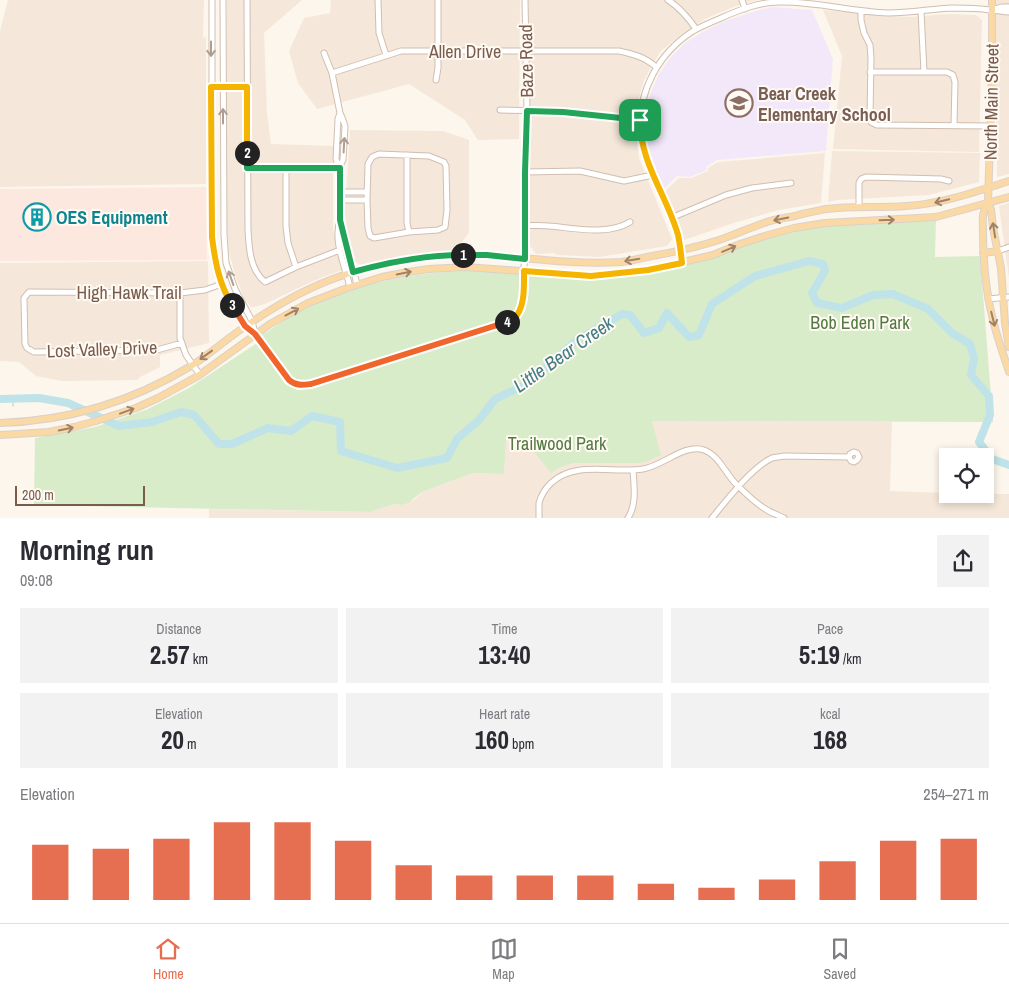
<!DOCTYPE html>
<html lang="en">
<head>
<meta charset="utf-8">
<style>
  :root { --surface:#fff; --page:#f2f2f3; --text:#2b2b33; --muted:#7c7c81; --line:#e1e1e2; --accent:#e76f51 }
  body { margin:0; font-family:"Archivo Narrow",sans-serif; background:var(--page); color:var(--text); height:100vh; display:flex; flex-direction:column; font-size:19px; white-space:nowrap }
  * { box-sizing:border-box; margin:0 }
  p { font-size:16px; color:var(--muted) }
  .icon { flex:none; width:28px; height:28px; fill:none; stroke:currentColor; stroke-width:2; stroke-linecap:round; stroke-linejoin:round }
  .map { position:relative; height:518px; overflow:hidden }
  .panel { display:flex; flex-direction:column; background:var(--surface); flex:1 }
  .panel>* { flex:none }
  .tools { position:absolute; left:939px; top:448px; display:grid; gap:10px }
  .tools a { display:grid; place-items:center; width:55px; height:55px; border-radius:0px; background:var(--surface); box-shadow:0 2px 8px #0003; font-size:25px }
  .scale { position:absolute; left:15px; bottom:12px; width:130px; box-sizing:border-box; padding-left:5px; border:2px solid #7a5c4d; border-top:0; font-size:14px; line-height:18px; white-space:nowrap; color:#7a5c4d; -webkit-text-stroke:4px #fffaf3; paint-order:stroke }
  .pin { position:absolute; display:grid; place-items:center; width:42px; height:42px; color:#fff; margin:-21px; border-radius:10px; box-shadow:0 2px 8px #0006 }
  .km { position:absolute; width:25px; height:25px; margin:-12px; border-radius:50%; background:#222; color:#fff; font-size:14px; line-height:25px; text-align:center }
  .round { display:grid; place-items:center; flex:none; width:52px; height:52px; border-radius:0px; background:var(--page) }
  .summary { display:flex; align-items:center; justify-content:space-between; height:85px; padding:0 20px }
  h1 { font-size:28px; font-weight:800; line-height:38px }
  .stats { display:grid; grid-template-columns:repeat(3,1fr); gap:8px; height:85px; padding:5px 20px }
  .stats div { display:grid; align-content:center; border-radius:0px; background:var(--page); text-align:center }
  .stats b { font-size:25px; font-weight:800 }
  .stats small { font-size:14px; font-weight:400 }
  .stats p { font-size:14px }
  .chart { height:140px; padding:10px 20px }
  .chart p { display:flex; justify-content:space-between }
  .chart svg { width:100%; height:90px; margin-top:5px; stroke:var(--accent); stroke-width:6 }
  .dock { display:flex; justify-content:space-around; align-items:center; height:70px; border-top:1px solid var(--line); background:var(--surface); font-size:14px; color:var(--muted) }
  .dock a { display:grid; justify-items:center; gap:2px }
  .dock .on { color:var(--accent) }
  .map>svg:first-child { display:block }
</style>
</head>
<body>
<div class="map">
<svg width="1009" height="518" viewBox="0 0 1009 518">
  <rect width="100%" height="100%" fill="#fdf6ec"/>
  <path fill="#f5e8da" d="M8 0H204L203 37 206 38V184L0 187V31Z
    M227 0H302L264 33 267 113 271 144 333 146V228L342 270 313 281 265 304 254 307H251L245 300 236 278 229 252 227 226Z
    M331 0H520L519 139 478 140 465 120 409 84 317 109 298 83 289 51 304 18 330 13Z
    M527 0H757L736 6 709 17 683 33 661 51 650 69 644 81 634 113 639 158 672 239 667 246 600 257 557 255 553 253 536 254 530 246V138Z
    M995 0H1009V174L997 177Z
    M823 10 908 17 948 14 976 15 982 20 979 152 833 149 842 56Z
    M350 130 443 131 469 140V233L456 250 407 255 361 265 354 261 347 235 345 212Z
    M832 151 980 153 979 182 929 195 837 200 828 202Z
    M825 153 821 203 779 210 737 222 684 240 665 191 679 178H691L708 171V168L718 162Z
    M1009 203V278L999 206Z
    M208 261 209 343 160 355V367L140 377 137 380 62 381 36 376 19 362 0 361V263Z
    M506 420 892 422 890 491 947 493 948 494H1009V518H209V509L370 512 394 504 401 505 415 499 422 492 473 473 504 474Z"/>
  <path fill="#fde8e0" d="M206 187 207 260 0 261V189Z"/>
  <path fill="#f3e8fa" d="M773 7 812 10 833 59 826 151 717 160 706 167 707 170 690 177 677 176 664 189 648 152 645 134 646 115 651 92 659 74 670 58 685 43 704 31 725 21 759 10Z"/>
  <path fill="#d8ecc9" d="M936 220 935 257 980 256 993 422 652 421 661 455 646 462 639 463H573L559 468 551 473 527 443 506 440 504 474 473 473 422 492 408 503 401 505 394 504 370 512 34 505 35 438 95 427 148 409 189 388 257 343 285 384 297 390 308 389 501 327C506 325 512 323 516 320 527 313 526 287 528 275 549 277 571 280 593 279 623 278 654 273 683 266 721 256 757 238 796 230 842 220 889 224 936 220Z
    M464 271H487L517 274 521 276C519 288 519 305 512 315 510 319 506 320 503 322L315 381C306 382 300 383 293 378L262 335C272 329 281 322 291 316 349 285 399 274 464 271Z"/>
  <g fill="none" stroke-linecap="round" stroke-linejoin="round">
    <path stroke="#a5d3da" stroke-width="1" d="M13 406V398"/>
    <path stroke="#bfe3e8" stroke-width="8" d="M0 399 39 398 68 403 119 426 152 422 181 412 194 415 219 444H232L268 428 291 431 312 416 340 422 341 451 397 468 447 458 457 439 479 420 495 399 525 385 576 341 622 314 630 315 644 333 659 328 667 313 689 337 699 335 712 304 755 276 809 261 823 264 825 271 812 293 817 303 842 308 873 295 893 294 928 309 952 333 970 344 974 358 971 375 989 396 990 415 979 442 992 459 1009 465"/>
    <g stroke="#d1beb0" stroke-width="7">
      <path id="minor" d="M212 0V237L215 260 219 277 227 297 245 326 255 334 289 380C296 386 302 385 311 384L496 326 514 319 518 315 522 305 523 291 525 246V172L527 111 525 0
        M223 0 224 235 226 263 235 289 252 321 255 334
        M247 0 248 230C249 248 250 270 265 282L296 267 340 250
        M378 0 379 33 386 55
        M668 0C680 8 688 17 696 29
        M742 0 745 9
        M995 9 1002 7H1009
        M861 11V20L864 33 870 45 871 58 870 117 871 122 877 125 991 126
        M921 11 924 72
        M324 53 332 73 340 113 343 120 345 126 343 160 339 168
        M870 72H947L953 75 955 82 954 125
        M332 73 401 51H619C633 54 645 57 656 67
        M436 80 438 68V0
        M211 87H247
        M500 110 563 111 641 120
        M340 113 338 119 336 159 339 168 340 220 357 284
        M379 154 429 156 444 162 446 166 447 210 445 227 438 230 409 232 374 238 370 236 368 228 367 200 368 164 372 157Z
        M407 155V223L409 232
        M247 168H339
        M286 168V226L288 243 296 267
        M525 172 580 171 624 181 653 175
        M340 192H367
        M340 200H367
        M859 207V183L861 179 866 177 941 179 949 181
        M671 218 726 195 752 188 791 183
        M340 220C333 241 345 266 350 287
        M525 225C533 226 541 225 549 226 574 228 607 236 630 222
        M998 251 1009 247
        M682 263C681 254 680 245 678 236 676 228 672 220 669 212 659 185 641 159 640 130 639 89 659 53 693 31 702 26 712 22 721 18 739 10 759 2 779 2 815 1 852 12 888 13 910 13 931 9 952 8 965 8 978 8 990 10 997 10 1003 12 1009 12
        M180 293V338L186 355 200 375
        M988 299 1009 297
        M182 343 157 350 34 352 27 348 25 344 24 298 29 292 180 293 205 290 222 284
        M539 518C539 513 539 507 539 503 541 495 546 488 551 483 576 460 613 474 643 469 663 466 685 443 704 450 718 455 725 472 735 483 742 490 758 505 767 510 772 513 778 515 784 518
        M628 518C637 504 634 486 633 470
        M712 518C726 501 752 467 772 458 776 457 780 457 784 456L849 457 851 461 854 462 857 460 859 457 857 453 854 452 850 454 849 457"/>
    </g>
    <g stroke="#dad1cd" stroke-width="8">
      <path id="major" d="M992 0V77L988 203 991 209 993 228 1001 268 1005 323 1009 347
        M988 203C981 213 983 220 983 232 983 263 986 294 994 324 998 340 1004 356 1009 372
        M983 253 998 251
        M0 423C68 421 133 401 191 366 209 355 225 340 243 328 273 307 306 288 341 276 388 259 439 253 488 255 532 258 576 265 621 262 631 261 642 258 652 256 675 252 697 247 719 240 734 235 749 228 764 223 774 219 785 218 795 216 805 213 816 211 826 209 853 206 879 208 906 206 941 204 975 192 1009 181
        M0 435 49 432 74 427 96 421 136 408 158 398 198 376 270 324 308 303 350 287 382 277 408 272 429 269 466 267 591 276 621 273 648 270 713 255 740 244 768 235 794 228 825 223 936 217 1009 197"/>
    </g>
    <use href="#minor" stroke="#fff" stroke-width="5"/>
    <use href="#major" stroke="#fbd9a5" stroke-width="6"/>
  </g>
  <defs><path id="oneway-shaft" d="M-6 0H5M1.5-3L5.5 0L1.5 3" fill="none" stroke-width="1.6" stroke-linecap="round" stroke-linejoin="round" transform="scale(1.25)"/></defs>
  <g stroke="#af9d94">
    <use href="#oneway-shaft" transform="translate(211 49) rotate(90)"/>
    <use href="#oneway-shaft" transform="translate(223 116) rotate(-90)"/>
    <use href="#oneway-shaft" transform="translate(344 145) rotate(-87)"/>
    <use href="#oneway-shaft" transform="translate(231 278) rotate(-109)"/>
  </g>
  <g stroke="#a18267">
    <use href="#oneway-shaft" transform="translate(942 201) rotate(166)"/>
    <use href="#oneway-shaft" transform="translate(781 219) rotate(168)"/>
    <use href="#oneway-shaft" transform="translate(887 220) rotate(-2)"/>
    <use href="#oneway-shaft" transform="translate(994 230) rotate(-99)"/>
    <use href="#oneway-shaft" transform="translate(729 249) rotate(-23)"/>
    <use href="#oneway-shaft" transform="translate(632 260) rotate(170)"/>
    <use href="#oneway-shaft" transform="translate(404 273) rotate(-11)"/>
    <use href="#oneway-shaft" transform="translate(292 312) rotate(-28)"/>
    <use href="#oneway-shaft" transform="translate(993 319) rotate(76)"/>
    <use href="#oneway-shaft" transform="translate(206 355) rotate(144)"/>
    <use href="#oneway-shaft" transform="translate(127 411) rotate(-20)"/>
    <use href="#oneway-shaft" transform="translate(66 429) rotate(-11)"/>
  </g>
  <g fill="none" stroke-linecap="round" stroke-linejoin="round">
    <g stroke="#fff" stroke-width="10">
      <path id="split-1" d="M463 255H487L525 259V172L527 111 563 112 640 120"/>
    </g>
    <g stroke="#fff" stroke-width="10">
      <path id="split-2" d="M247 153V168H340V220L353 272C389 262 425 255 463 255"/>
    </g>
    <g stroke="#fff" stroke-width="10">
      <path id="split-3" d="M232 305C219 284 215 261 212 237L211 87H247V153"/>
    </g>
    <g stroke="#fff" stroke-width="10">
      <path id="split-4" d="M232 305 245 326 255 334 289 380C296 386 302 385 311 384L507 322"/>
    </g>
    <g stroke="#fff" stroke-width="10">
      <path id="split-5" d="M507 322C511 320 515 319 517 315 525 304 524 285 524 271L591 276 648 270 682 263C681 254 680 244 678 235 667 196 640 163 640 120"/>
    </g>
    <use href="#split-1" stroke="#22a559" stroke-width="6"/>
    <use href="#split-2" stroke="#22a559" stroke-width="6"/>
    <use href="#split-3" stroke="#f5b400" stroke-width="6"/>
    <use href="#split-4" stroke="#f0652b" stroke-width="6"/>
    <use href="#split-5" stroke="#f5b400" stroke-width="6"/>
  </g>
  <defs>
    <g id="school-ring" transform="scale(1.4375)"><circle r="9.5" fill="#fffaf3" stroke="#8d6e63" stroke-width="1.5"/><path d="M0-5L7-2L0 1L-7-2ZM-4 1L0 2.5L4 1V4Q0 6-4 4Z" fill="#8d6e63"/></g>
    <g id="building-ring" transform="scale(1.4375)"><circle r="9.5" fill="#fffaf3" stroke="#0f9aa8" stroke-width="1.5"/><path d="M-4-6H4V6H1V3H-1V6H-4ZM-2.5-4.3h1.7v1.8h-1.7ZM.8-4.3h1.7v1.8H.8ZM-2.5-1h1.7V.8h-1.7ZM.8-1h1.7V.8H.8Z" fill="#0f9aa8"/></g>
  </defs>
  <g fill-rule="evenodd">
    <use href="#school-ring" x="739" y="103"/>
    <use href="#building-ring" x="37" y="217"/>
  </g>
  <g text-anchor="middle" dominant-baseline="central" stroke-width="4" stroke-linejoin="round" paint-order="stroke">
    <g font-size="18" fill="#7a5c4d" stroke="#fffaf3">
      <text x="465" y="51">Allen Drive</text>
      <text transform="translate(526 61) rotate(-91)">Baze Road</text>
      <text transform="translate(991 102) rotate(-89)">North Main Street</text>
      <text x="129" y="292">High Hawk Trail</text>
      <text transform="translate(102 349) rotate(-2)">Lost Valley Drive</text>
    </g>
    <g font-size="18" font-weight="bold" fill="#785e54" stroke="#fffaf3" text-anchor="start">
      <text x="758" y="93">Bear Creek<tspan x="758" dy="21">Elementary School</tspan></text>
    </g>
    <g font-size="18" font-weight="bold" fill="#0d838f" stroke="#fffaf3" text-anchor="start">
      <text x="56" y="217">OES Equipment</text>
    </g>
    <g font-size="18" fill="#537a41" stroke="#fffaf3">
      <text x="860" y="322">Bob Eden Park</text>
      <text x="557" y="443">Trailwood Park</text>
    </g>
    <g font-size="19" font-style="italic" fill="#437c86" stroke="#fffaf3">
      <text transform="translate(563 354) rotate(-35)">Little Bear Creek</text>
    </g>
  </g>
</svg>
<div class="tools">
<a><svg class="icon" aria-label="locate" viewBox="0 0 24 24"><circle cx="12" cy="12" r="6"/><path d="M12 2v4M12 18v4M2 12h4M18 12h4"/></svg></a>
</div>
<div class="scale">200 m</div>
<div class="pin" style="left:640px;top:120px;background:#1e9e55"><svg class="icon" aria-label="arrive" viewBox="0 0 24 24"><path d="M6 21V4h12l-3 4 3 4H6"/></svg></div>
<b class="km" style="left:463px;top:255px">1</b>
<b class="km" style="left:247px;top:153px">2</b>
<b class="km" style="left:232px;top:305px">3</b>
<b class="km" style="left:507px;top:322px">4</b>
</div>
<section class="panel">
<div class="summary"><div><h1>Morning run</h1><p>09:08</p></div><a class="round"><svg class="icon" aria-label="share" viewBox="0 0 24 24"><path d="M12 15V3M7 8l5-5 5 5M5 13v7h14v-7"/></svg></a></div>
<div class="stats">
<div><p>Distance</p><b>2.57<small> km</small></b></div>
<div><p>Time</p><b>13:40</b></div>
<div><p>Pace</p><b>5:19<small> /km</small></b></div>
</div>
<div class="stats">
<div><p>Elevation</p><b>20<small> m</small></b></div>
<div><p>Heart rate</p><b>160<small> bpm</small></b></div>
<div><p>kcal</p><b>168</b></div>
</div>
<div class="chart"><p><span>Elevation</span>254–271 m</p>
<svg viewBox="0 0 160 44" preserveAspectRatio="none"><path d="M5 44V17M15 44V19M25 44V14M35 44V6M45 44V6M55 44V15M65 44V27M75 44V32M85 44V32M95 44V32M105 44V36M115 44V38M125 44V34M135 44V25M145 44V15M155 44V14"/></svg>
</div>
</section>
<nav class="dock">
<a class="on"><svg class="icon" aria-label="home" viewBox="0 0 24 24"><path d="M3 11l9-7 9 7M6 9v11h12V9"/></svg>Home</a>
<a><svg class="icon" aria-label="map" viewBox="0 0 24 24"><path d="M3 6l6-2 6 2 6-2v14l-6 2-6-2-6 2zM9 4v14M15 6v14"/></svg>Map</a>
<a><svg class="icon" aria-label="saved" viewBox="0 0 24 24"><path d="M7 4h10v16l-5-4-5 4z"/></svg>Saved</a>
</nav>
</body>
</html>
